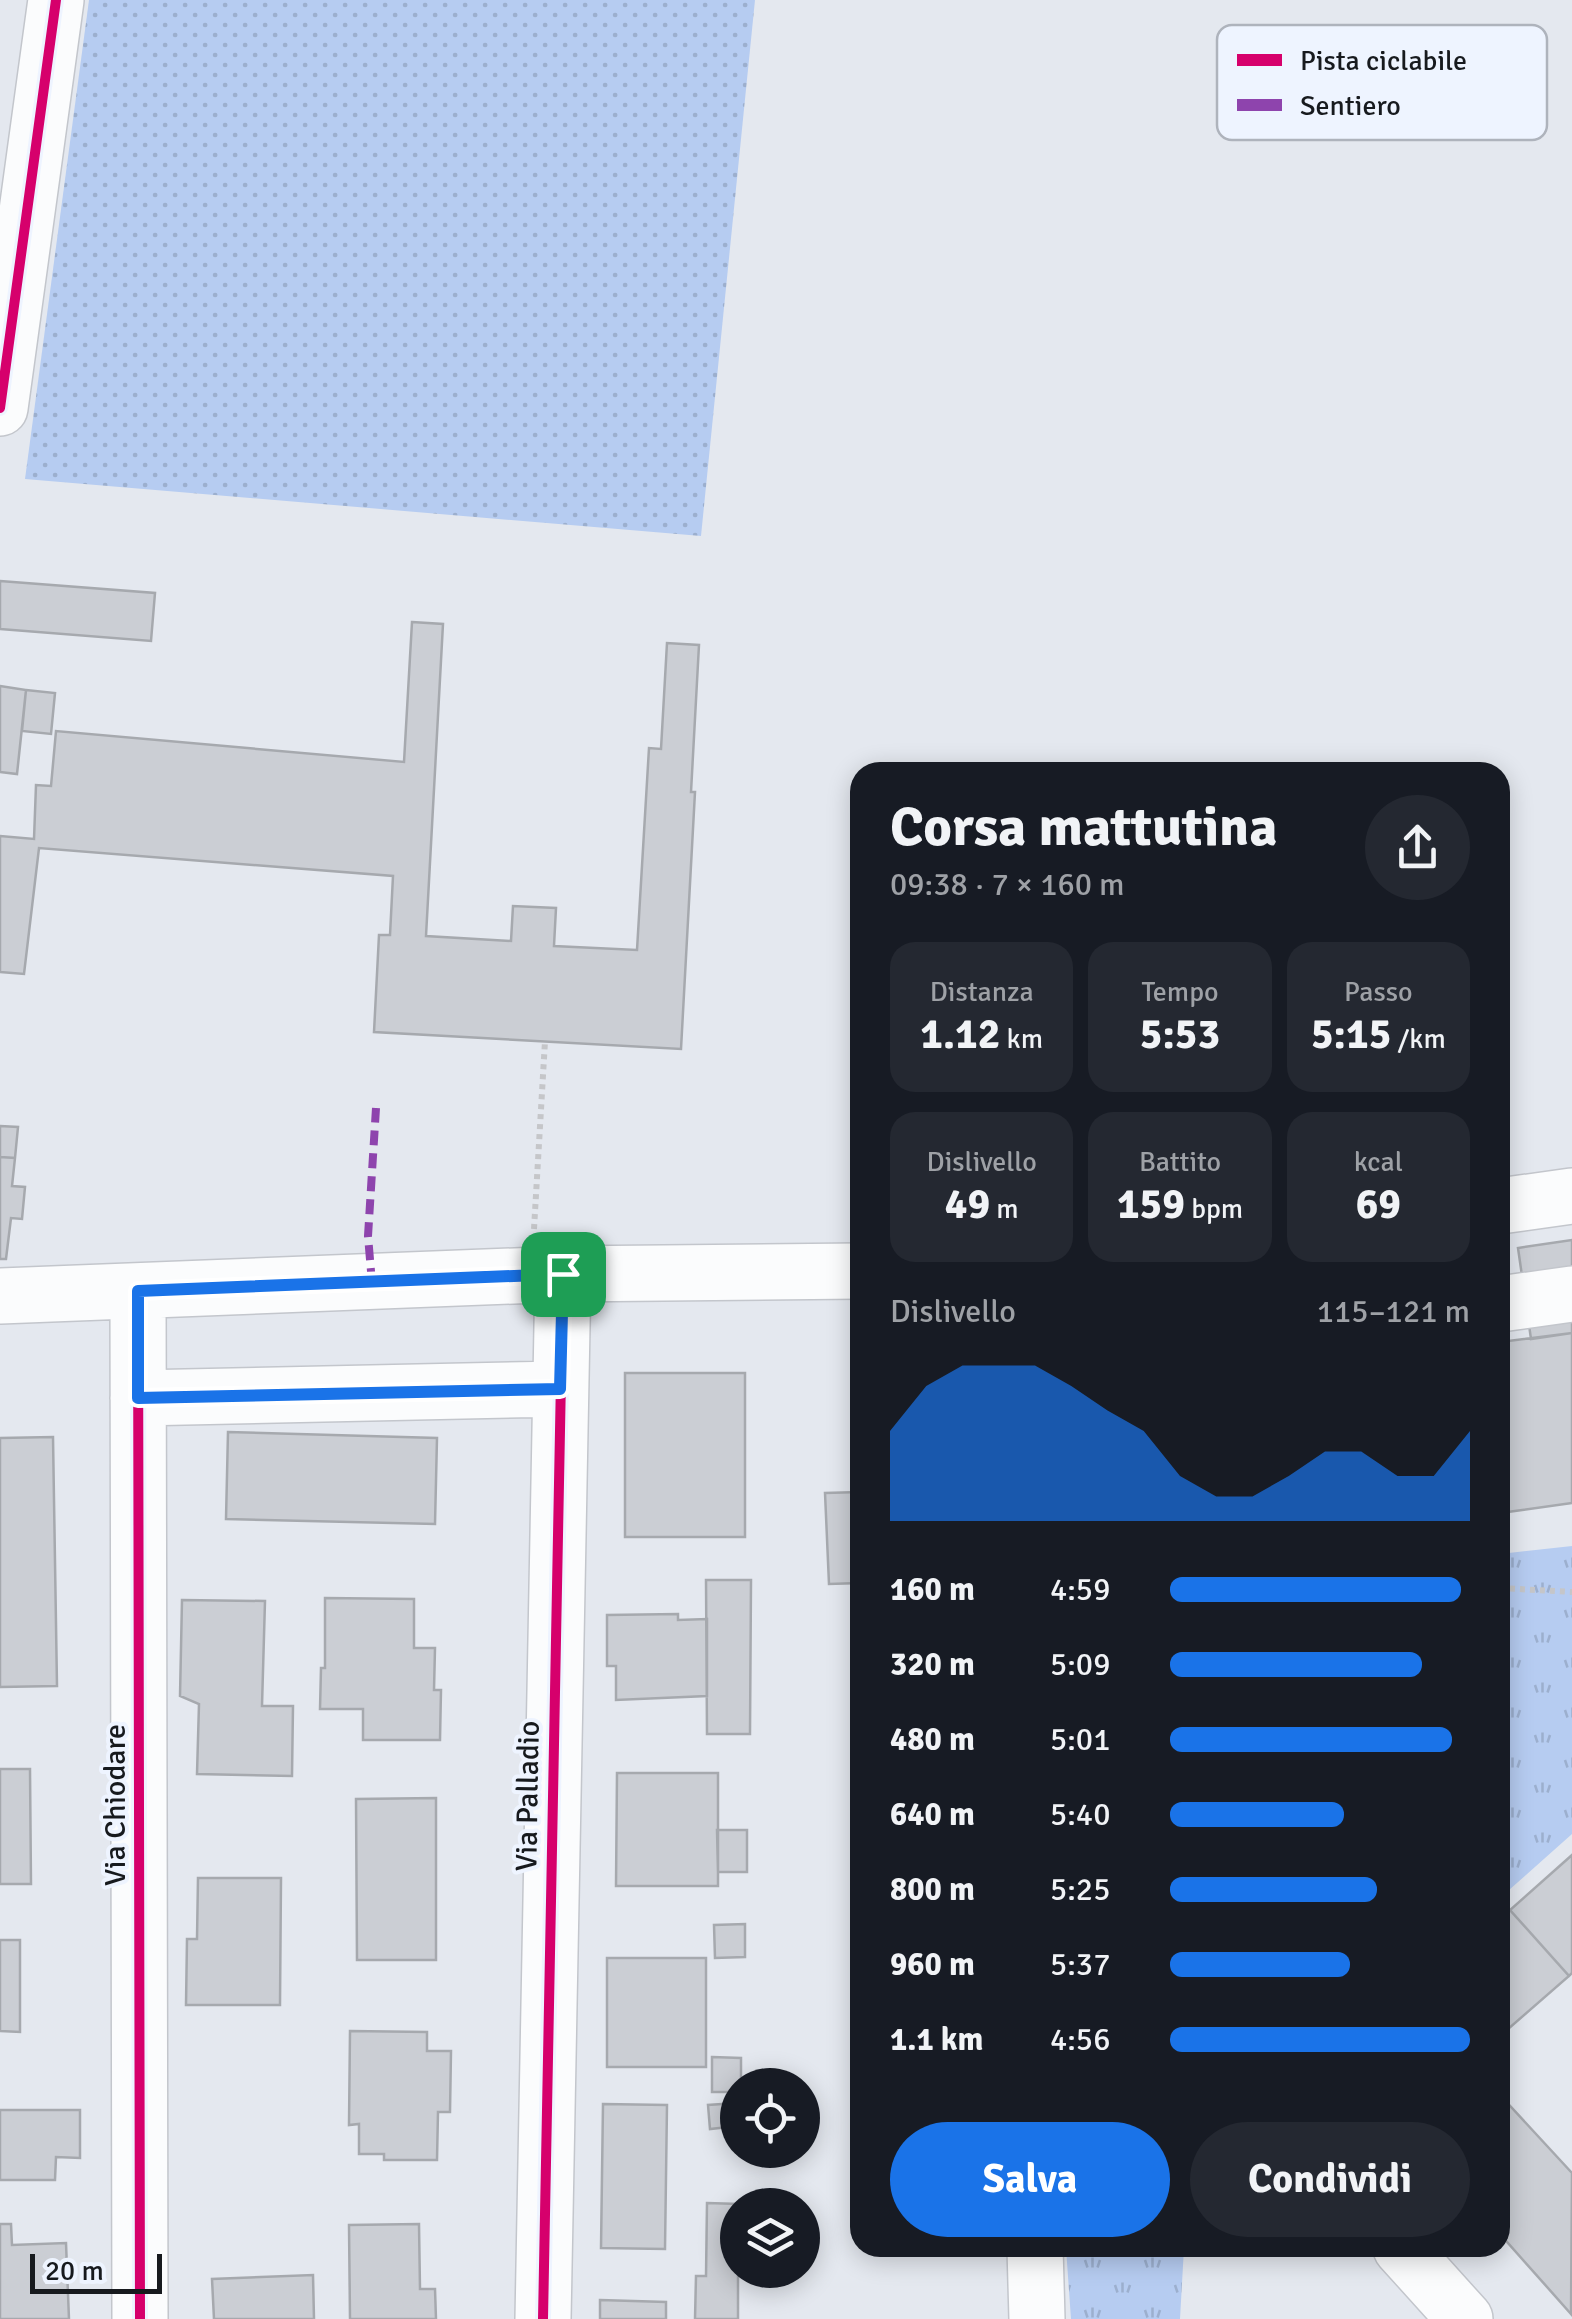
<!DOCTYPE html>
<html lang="it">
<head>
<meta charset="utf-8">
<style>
  :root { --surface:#171b24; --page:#242831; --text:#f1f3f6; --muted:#9ea1a6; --accent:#1a73e8 }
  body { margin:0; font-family:Signika,sans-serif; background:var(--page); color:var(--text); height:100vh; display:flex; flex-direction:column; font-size:38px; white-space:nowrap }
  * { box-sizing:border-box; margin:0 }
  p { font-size:32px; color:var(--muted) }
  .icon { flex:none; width:55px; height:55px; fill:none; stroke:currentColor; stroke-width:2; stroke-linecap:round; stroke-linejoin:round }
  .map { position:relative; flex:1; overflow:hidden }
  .side { position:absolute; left:850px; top:762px; width:660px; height:1495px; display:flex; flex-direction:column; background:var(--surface); border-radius:30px; box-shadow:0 5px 25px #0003 }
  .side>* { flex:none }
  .tools { position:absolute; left:720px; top:2068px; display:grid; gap:20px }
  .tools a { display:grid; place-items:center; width:100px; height:100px; border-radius:50%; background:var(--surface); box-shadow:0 5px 25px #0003; font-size:50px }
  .scale { position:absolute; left:30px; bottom:25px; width:132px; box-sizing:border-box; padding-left:10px; border:5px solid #171a1e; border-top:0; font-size:28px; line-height:35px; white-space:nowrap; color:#171a1e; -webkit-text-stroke:8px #eef4ff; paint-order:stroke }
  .pin { position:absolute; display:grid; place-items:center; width:85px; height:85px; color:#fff; margin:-42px; border-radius:20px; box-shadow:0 5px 15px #0006 }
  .round { display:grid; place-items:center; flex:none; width:105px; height:105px; border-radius:52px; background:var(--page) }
  .summary { display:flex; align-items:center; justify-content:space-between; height:170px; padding:0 40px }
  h1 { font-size:55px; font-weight:800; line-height:75px }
  .figures { display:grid; grid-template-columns:repeat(3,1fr); gap:15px; height:170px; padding:10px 40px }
  .figures div { display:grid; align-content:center; border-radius:25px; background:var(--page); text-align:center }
  .figures b { font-size:42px; font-weight:800 }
  .figures small { font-size:28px; font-weight:400 }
  .figures p { font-size:28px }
  .chart { height:280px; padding:20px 40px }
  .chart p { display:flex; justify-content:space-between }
  .chart svg { width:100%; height:180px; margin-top:10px; fill:var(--accent); opacity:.7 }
  .button { display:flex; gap:20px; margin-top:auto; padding:20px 40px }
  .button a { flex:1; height:115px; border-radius:60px; background:var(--accent); color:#fff; font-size:40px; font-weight:800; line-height:115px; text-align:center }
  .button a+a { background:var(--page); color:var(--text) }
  ul { padding:0 40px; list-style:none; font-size:32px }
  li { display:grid; grid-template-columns:160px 120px 1fr; align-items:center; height:75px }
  li i { height:25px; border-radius:12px; background:var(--accent) }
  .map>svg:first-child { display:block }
</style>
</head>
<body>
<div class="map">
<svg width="1572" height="2319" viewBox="0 0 1572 2319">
  <defs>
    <pattern id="grass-dots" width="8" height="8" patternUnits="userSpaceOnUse" patternTransform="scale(2.5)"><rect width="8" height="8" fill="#b6ccf1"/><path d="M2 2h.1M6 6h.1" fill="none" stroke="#9cafce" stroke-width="1.8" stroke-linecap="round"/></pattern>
    <pattern id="park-tufts" width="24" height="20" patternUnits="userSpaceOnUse" patternTransform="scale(2.5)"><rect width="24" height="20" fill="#b6ccf1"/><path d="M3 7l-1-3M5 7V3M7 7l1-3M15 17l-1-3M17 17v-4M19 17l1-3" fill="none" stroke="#9cafce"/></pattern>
  </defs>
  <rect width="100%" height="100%" fill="#e4e8ef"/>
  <path fill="url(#grass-dots)" d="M89 0H755L701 536 25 479Z"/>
  <path fill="url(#park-tufts)" d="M1572 1546V1834L1500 1898V1554Z
    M1066 2248H1184L1180 2319H1071Z"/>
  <path fill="#cbced4" stroke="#a6a9ae" stroke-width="2.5" d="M0 581 155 593 151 641 0 629Z
    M412 622 443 624 426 936 511 941 513 906 556 908 554 946 637 950 649 748 661 749 667 643 699 645 691 792H695L681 1049 374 1032 379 935H390L393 876 39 848 24 974 0 972V836L34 839 36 785 51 786 56 731 404 762Z
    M0 686 26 690 17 774 0 772Z
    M26 690 55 693 51 734 22 731Z
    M0 1126 18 1127 15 1158 0 1157Z
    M0 1157 15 1158 12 1186 25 1187 22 1219 11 1218 6 1259H0Z
    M1572 1240V1333L1531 1339 1518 1248Z
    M1572 1333V1503L1500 1513V1405L1508 1403 1500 1342Z
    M625 1373H745V1537H625Z
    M228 1432 437 1438 435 1524 226 1519Z
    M53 1437 57 1686 0 1687V1438Z
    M860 1492V1583L829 1584 825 1493Z
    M706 1580H751L750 1734H707Z
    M325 1598 414 1599V1648H435L434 1690H441L440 1740H363V1709H320L321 1668H325Z
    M182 1600 265 1601 262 1706H293L292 1776 197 1774 199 1704 180 1696Z
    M678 1614V1620L707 1619V1696L616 1700V1666H607V1615Z
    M0 1769H30L31 1884H0Z
    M617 1773H718V1886H616Z
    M436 1798V1960H357L356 1799Z
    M717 1830H747V1872H718Z
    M1572 1855V1973L1569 1976 1510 1910Z
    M198 1878H281L280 2005H186L187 1939H197Z
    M1510 1910 1569 1976 1500 2036V1918Z
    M745 1924V1957L715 1958 714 1925Z
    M0 1940H20V2032L0 2031Z
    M607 1958H706V2067H607Z
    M350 2031 427 2032V2051H451L450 2112H438L437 2160H384V2154H359V2124L349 2125Z
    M712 2057 741 2058V2085H738V2092H712Z
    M1500 2095 1572 2173 1571 2314 1500 2234Z
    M736 2103 738 2126 710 2129 708 2105Z
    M603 2104 667 2105 665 2249 601 2248Z
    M0 2110H80V2158L56 2157 55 2180H0Z
    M707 2203 740 2204 738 2205V2319H695L696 2276H706Z
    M0 2224H11L12 2245 66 2243 69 2319H0Z
    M419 2224 420 2289H435L436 2319H350L349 2225Z
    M313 2275 314 2319H214L212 2279Z
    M600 2300 666 2302V2319H600Z"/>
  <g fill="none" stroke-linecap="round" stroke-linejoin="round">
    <g stroke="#c3c6cc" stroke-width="58">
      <path id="minor" d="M0 408 56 0
        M1500 1206 1572 1196
        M138 1291 140 2319
        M0 1296 563 1274 860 1271
        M1500 1304 1572 1294
        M138 1398 560 1389
        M1035 2248 1037 2319
        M1401 2248 1465 2319
        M543 2319 563 1274"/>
    </g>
    <path stroke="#c5c6c9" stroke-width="6" stroke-dasharray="5 5" stroke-linecap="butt" d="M534 1229 545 1041
      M1500 1588 1572 1592"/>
    <use href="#minor" stroke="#fbfcfd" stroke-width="55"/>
    <path stroke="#8e44ad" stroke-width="8" stroke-dasharray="15 8" stroke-linecap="butt" d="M372 1283 368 1236 376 1108"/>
    <g stroke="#eef4ff" stroke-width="16">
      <path id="cycleway" d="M0 408 56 0
        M138 1291 140 2319
        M543 2319 563 1274"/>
    </g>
    <use href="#cycleway" stroke="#d6006c" stroke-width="10"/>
  </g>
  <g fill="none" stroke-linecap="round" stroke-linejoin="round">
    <g stroke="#fff" stroke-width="20">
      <path id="route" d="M563 1274 560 1389 138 1398V1291Z"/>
    </g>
    <use href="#route" stroke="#1a73e8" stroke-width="12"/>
  </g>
  <g text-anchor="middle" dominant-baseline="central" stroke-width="8" stroke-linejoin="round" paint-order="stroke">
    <g font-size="30" fill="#171a1e" stroke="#eef4ff">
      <text transform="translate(528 1796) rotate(-89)">Via Palladio</text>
      <text transform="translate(115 1805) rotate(-90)">Via Chiodare</text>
    </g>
  </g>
  <rect x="1217" y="25" width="330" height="115" rx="15" fill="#eef4ff" stroke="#aeb3bc" stroke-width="2.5"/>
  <rect x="1237" y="54" width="45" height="12" fill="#d6006c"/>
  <rect x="1237" y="99" width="45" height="12" fill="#8e44ad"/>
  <g font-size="28" fill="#171a1e">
    <text x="1300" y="70">Pista ciclabile</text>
    <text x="1300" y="115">Sentiero</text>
  </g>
</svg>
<div class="tools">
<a><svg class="icon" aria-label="locate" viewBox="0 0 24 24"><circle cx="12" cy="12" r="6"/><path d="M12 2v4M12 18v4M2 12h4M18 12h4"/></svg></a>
<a><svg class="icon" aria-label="layers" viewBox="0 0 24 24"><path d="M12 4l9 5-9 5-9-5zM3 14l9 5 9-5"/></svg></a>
</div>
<div class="scale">20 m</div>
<div class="pin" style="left:563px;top:1274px;background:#1e9e55"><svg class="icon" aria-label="arrive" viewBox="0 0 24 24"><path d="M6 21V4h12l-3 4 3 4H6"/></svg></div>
<section class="side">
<div class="summary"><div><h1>Corsa mattutina</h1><p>09:38 · 7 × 160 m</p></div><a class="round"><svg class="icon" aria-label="share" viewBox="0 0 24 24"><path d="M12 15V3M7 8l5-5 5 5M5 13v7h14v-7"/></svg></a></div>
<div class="figures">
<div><p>Distanza</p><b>1.12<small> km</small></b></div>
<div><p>Tempo</p><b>5:53</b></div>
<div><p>Passo</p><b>5:15<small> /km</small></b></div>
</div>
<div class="figures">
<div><p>Dislivello</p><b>49<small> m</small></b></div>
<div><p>Battito</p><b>159<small> bpm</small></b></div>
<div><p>kcal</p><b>69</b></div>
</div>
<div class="chart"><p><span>Dislivello</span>115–121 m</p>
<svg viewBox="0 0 160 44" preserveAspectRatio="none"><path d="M0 44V22L10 11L20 6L30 6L40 6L50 11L60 17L70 22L80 33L90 38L100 38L110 33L120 27L130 27L140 33L150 33L160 22V44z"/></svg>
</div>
<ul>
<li><b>160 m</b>4:59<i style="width:97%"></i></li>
<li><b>320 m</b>5:09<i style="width:84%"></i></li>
<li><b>480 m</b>5:01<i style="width:94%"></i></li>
<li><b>640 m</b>5:40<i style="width:58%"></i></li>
<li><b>800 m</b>5:25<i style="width:69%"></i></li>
<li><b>960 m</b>5:37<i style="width:60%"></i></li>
<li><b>1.1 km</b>4:56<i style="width:100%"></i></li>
</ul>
<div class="button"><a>Salva</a><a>Condividi</a></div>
</section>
</div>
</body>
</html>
